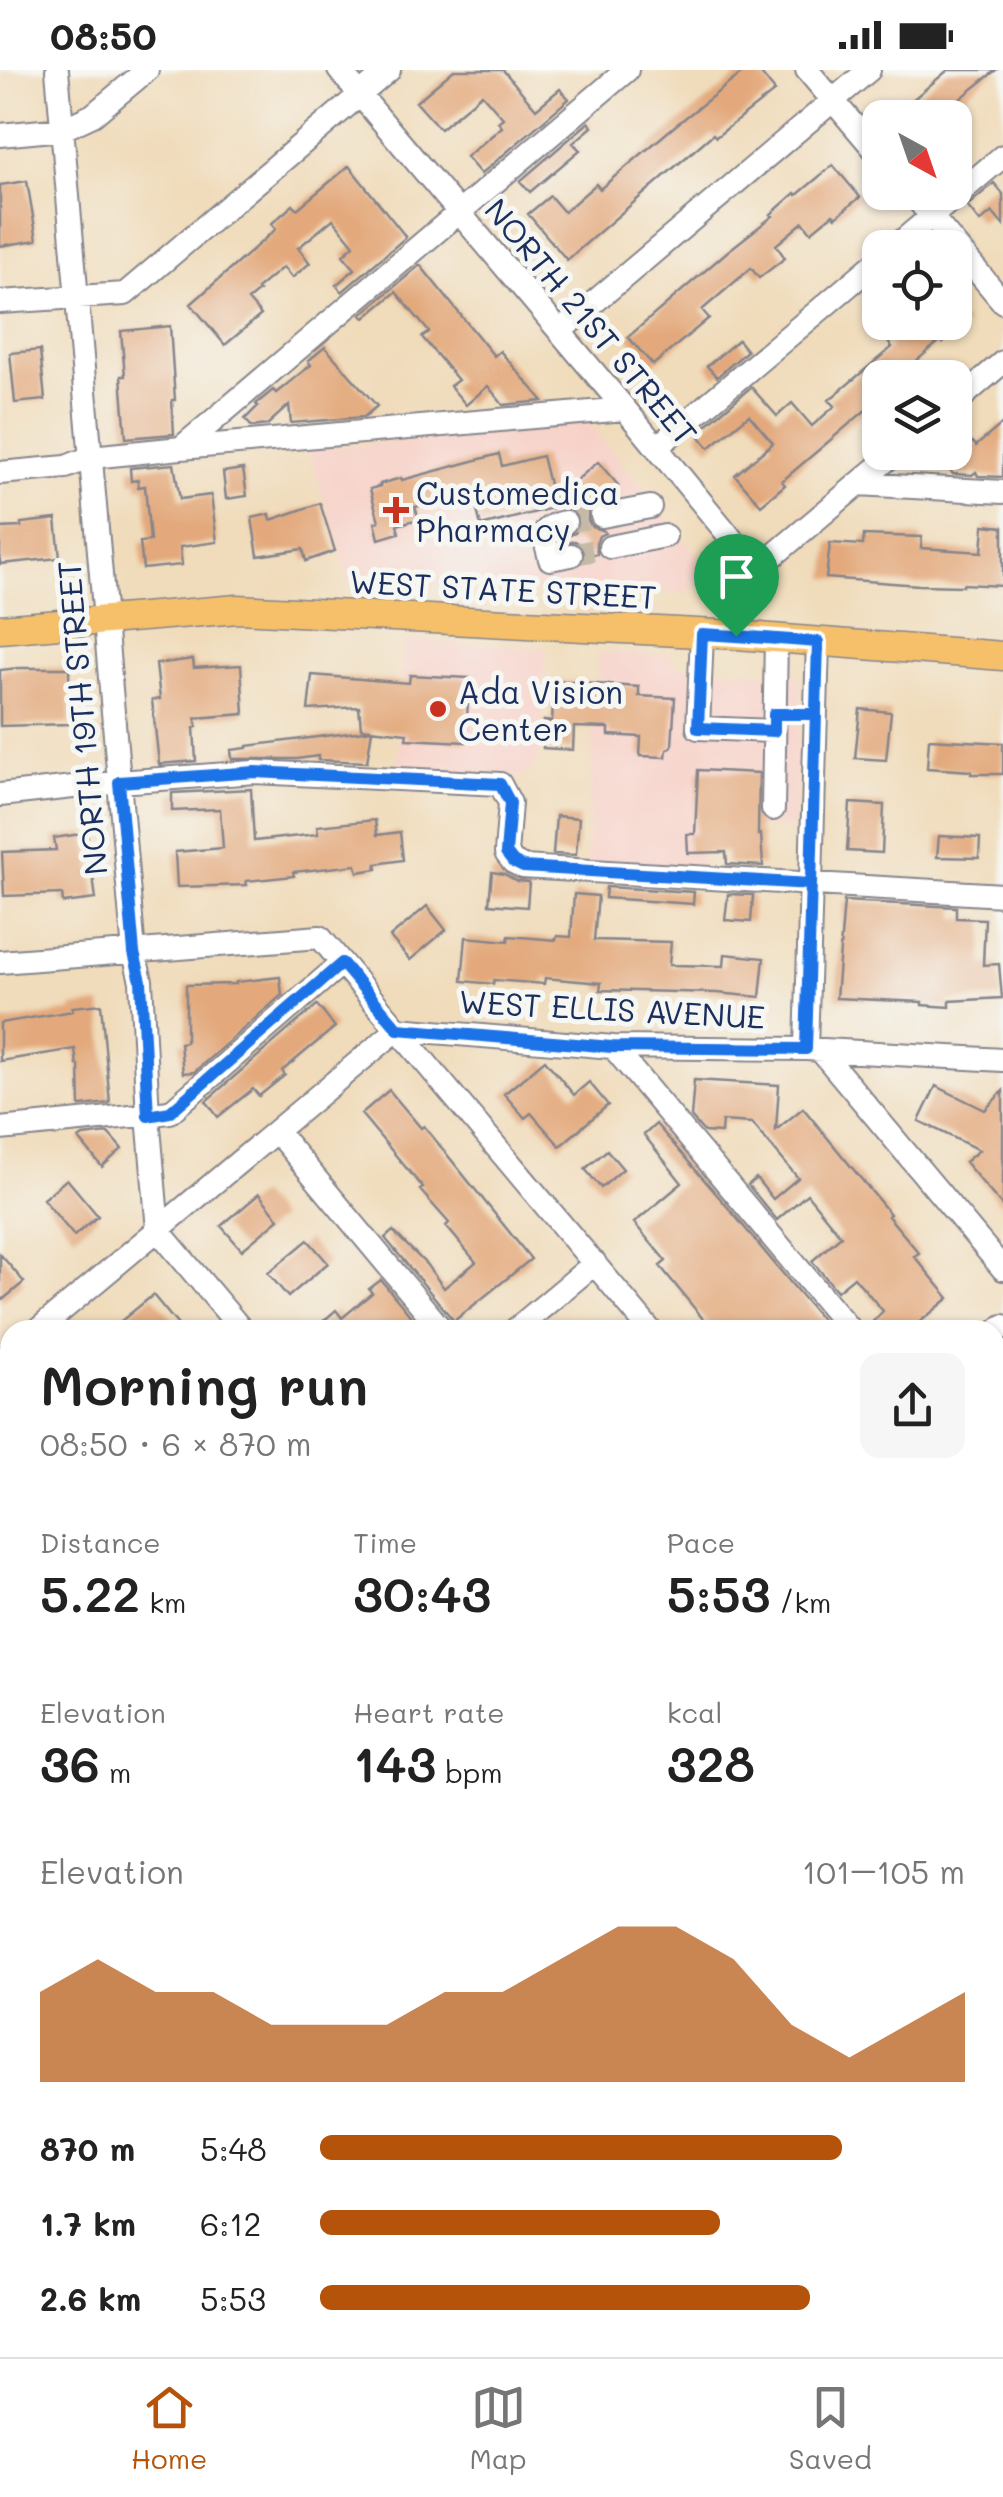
<!DOCTYPE html>
<html lang="en">
<head>
<meta charset="utf-8">
<style>
  :root { --surface:#fff; --page:#f6f6f6; --text:#222; --muted:#767676; --line:#e0e0e0; --accent:#b45309 }
  body { margin:0; font-family:Mali,sans-serif; background:var(--page); color:var(--text); height:100vh; display:flex; flex-direction:column; font-size:38px; white-space:nowrap }
  * { box-sizing:border-box; margin:0 }
  p { font-size:32px; color:var(--muted) }
  .icon { flex:none; width:55px; height:55px; fill:none; stroke:currentColor; stroke-width:2; stroke-linecap:round; stroke-linejoin:round }
  .map { position:relative; flex:1; overflow:hidden }
  .side { position:absolute; left:0px; top:1250px; width:1005px; height:1038px; display:flex; flex-direction:column; background:var(--surface); border-radius:30px 30px 0 0; box-shadow:0 2px 8px #0004 }
  .side>* { flex:none }
  .needle { width:65px; rotate:140deg }
  .tools { position:absolute; left:862px; top:30px; display:grid; gap:20px }
  .tools a { display:grid; place-items:center; width:110px; height:110px; border-radius:20px; background:var(--surface); box-shadow:0 2px 8px #0004; font-size:50px }
  .pin { position:absolute; display:grid; place-items:center; width:85px; height:85px; color:#fff; margin:-102px -42px; border-radius:50% 50% 50% 0; rotate:-45deg; box-shadow:0 0 10px #0007 }
  .pin .icon { rotate:45deg }
  .round { display:grid; place-items:center; flex:none; width:105px; height:105px; border-radius:20px; background:var(--page) }
  .summary { display:flex; align-items:center; justify-content:space-between; height:170px; padding:0 40px }
  h1 { font-size:55px; font-weight:600; line-height:75px }
  .figures { display:grid; grid-template-columns:repeat(3,1fr); gap:15px; height:170px; padding:10px 40px }
  .figures div { display:grid; align-content:center }
  .figures b { font-size:50px; font-weight:600 }
  .figures small { font-size:28px; font-weight:400 }
  .figures p { font-size:28px }
  .chart { height:280px; padding:20px 40px }
  .chart p { display:flex; justify-content:space-between }
  .chart svg { width:100%; height:180px; margin-top:10px; fill:var(--accent); opacity:.7 }
  ul { padding:0 40px; list-style:none; font-size:32px }
  li { display:grid; grid-template-columns:160px 120px 1fr; align-items:center; height:75px }
  li i { height:25px; border-radius:12px; background:var(--accent) }
  .status { display:flex; justify-content:space-between; align-items:center; height:70px; padding:0 50px; background:var(--surface); direction:ltr }
  .status svg { height:28px; fill:currentColor }
  .dock { display:flex; justify-content:space-around; align-items:center; height:140px; border-top:2px solid var(--line); background:var(--surface); font-size:28px; color:var(--muted) }
  .dock a { display:grid; justify-items:center; gap:5px }
  .dock .selected { color:var(--accent) }
  .map>svg:first-child { display:block }
</style>
</head>
<body>
<div class="status"><b>08:50</b><svg viewBox="0 0 49 12"><path d="M0 12V9h3v3zM5 12V6h3v6zM10 12V3h3v9zM15 12V0h3v12zM26 1h20v11H26zM47 4h2v5h-2z"/></svg></div>
<div class="map">
<svg width="1003" height="2287" viewBox="0 0 1003 2287">
  <rect width="100%" height="100%" fill="#f6f6f2"/>
  <filter id="ink" filterUnits="userSpaceOnUse"><feTurbulence type="fractalNoise" baseFrequency=".01" numOctaves="2"/><feDisplacementMap in="SourceGraphic" scale="20" xChannelSelector="R" yChannelSelector="G"/><feConvolveMatrix kernelMatrix="1 2 1 2 8 2 1 2 1" color-interpolation-filters="sRGB"/></filter>
  <filter id="wash" filterUnits="userSpaceOnUse"><feTurbulence type="fractalNoise" baseFrequency=".0048" numOctaves="4" result="noise"/><feDisplacementMap in="SourceGraphic" scale="40" xChannelSelector="R" yChannelSelector="G"/><feGaussianBlur stdDeviation="2.25" result="paint"/><feColorMatrix in="noise" values="0 0 0 0 0 0 0 0 0 0 0 0 0 0 0 0 0 1.4 0 .05"/><feComposite in="paint" operator="in"/></filter>
  <g filter="url(#wash)">
    <rect width="100%" height="100%" fill="#f0dbba"/>
    <path fill="#f7d1c8" d="M588 352 702 491 699 511 685 523 346 512V496L308 380Z
      M403 571 546 578 539 693 522 707 397 701Z
      M598 582 670 585 677 596 792 604 797 606 802 616 794 758 704 753 701 803 586 797Z"/>
    <g fill="none" stroke-linecap="round" stroke-linejoin="round">
      <path stroke="#63bde0" stroke-width="22" d="M995 1516 1003 1518"/>
    </g>
    <g id="blocks">
      <path fill="#e3a97c" d="M454 0H503L536 39 560 19 569 29 481 104 466 87 502 57 498 52 503 48 482 24 440 59 416 32Z
        M746 0H758L775 21 716 67 713 64 567 190 528 144 550 126 564 142 596 114 600 119 676 55Z
        M948 0H996L944 42 942 39 932 48H891Z
        M589 52 592 57 573 73 580 80 530 122 520 111Z
        M833 95 860 127 836 147 833 144 811 162 803 152 776 175 785 188 759 208 751 198 702 240 709 248 653 295 628 267 728 181 773 146 771 144 795 123 797 125Z
        M349 96 406 167 342 222 336 215 355 199 343 185 354 175 333 149 298 178 310 193 292 208 283 197 257 219 259 221 248 230 261 245 225 275 191 234 276 159 271 154 293 135 297 139Z
        M27 111 37 170 0 176V115Z
        M994 113 1003 124V155L992 142 980 152 967 136Z
        M420 195 494 286 500 281 543 331 503 335 488 316 466 335 450 316 458 310 422 267 429 262 396 222 365 248 361 245Z
        M909 252H967L943 273 941 270 896 308H880V328L782 411 785 415 761 435 735 405 773 373 749 345 709 378 697 363 751 317 777 346 792 333 812 356 835 336 829 330 892 277 887 271Z
        M170 256 175 330H172L174 364 126 368 121 306H125L121 261Z
        M738 270 747 281 717 307 707 296Z
        M325 277 377 336 364 347 291 353 289 335 267 355 252 357 245 349 258 336 256 334 273 320 276 323 311 295 308 291Z
        M40 280 45 330 15 333 10 283Z
        M1003 353V407L978 406 976 402 972 405 953 404 945 395 973 372 976 376Z
        M499 384 502 396 542 386 553 430 598 392 618 415 592 435 588 442V450L591 456 604 461 605 463 599 466 596 473 597 484H586L583 476 575 471 561 472 560 469 575 463 580 455 579 448 570 438H552L481 456 472 421 415 437 419 449 397 455 399 463 379 469 375 452 379 451 370 419 380 416V414L401 408 402 410Z
        M174 394 180 429 211 425 217 472 180 477 182 495 143 499 140 472 150 471 145 416 138 417V410L131 411 130 398Z
        M243 399 247 426 226 429 223 402Z
        M320 433 335 481 306 491 303 479 258 486 252 448 270 444 271 450Z
        M56 449 60 488 0 494V458L21 457V453Z
        M984 455 1003 457V516L963 514V516L919 515 826 508 830 473 863 475 864 465 922 467 921 478 982 482Z
        M193 589 194 598 241 595 244 644 196 648 197 657 194 658 196 691 159 694 152 630 160 629 156 594Z
        M18 598H69L70 654 0 656V600Z
        M312 605 409 613 410 605 469 608 466 672 406 669 407 663 361 658 359 637 308 640Z
        M554 611 639 617V626L675 628 672 676 667 680 666 687 640 686 641 667 609 665V658L574 657 573 680 543 678 544 651 552 652Z
        M860 639 891 642 886 690 855 688Z
        M372 660 367 692 318 690V686L297 689H232L231 680 247 678V676Z
        M929 669 1003 673V704H971V701L927 698Z
        M698 700 759 703 758 765 761 764 763 796 727 794 726 782 688 783 687 764H695Z
        M251 719 254 771 318 764 317 756 375 750 377 765 400 762 403 790 376 794 377 799 358 802 356 795 293 802 294 806 246 811 247 815 177 817 175 782 223 778 220 739 172 741V723Z
        M850 733 884 735 882 783 847 781Z
        M556 746 579 748 576 785 553 784Z
        M87 763 96 829 63 833 62 824 4 826 2 782 56 780 54 768Z
        M939 766 980 768 979 788 937 787Z
        M492 802 504 804 517 811 529 812 527 837 489 834Z
        M606 817 694 822 693 834 605 828Z
        M574 824 598 826 594 870 671 872 669 895 724 896 725 884 764 888 760 927 717 923 600 920 601 913 545 908 544 914 494 910 493 914 462 911 466 867 508 871 509 866 556 870 557 866 571 867Z
        M728 824 753 825 751 852 725 850Z
        M844 831 956 837V848L985 849 983 895 999 894 1002 928 950 931V937L922 935V932L836 928Z
        M427 836 446 860 410 890 390 867Z
        M280 907 282 925 194 1002 183 1003 180 973 186 972V915L236 914V912Z
        M101 934 110 1033 80 1036 79 995H77L75 979 0 991V953L73 941 72 937Z
        M317 935 335 957 282 1001 285 1005 259 1026 253 1019 218 1047 206 1031Z
        M545 990 574 1025 589 1012 608 1035 560 1076 531 1043 525 1048 504 1024Z
        M694 1010 779 1015 776 1060 803 1038 890 1144 888 1146 919 1183 914 1186 949 1228 910 1260H865L883 1241 854 1207 837 1221 812 1191 841 1166 807 1124 777 1150 748 1115 756 1108 773 1129 798 1108 752 1053 722 1051 721 1063 704 1062 691 1047Z
        M936 1016 985 1040 1003 1021V1137L965 1092 979 1080 919 1051Z
        M389 1020 421 1058 424 1056 531 1189 454 1251 385 1168 393 1161 426 1194 444 1218 476 1192 446 1156 449 1153 420 1120 423 1118 361 1044Z
        M656 1054 725 1134 830 1260H712L660 1196 666 1191 634 1153 682 1113 644 1065Z
        M108 1063 122 1079 102 1097 79 1069 83 1066Z
        M607 1080 623 1099 601 1118 585 1099Z
        M67 1109 98 1146 74 1166 43 1129Z
        M259 1124 279 1149 242 1180 221 1156Z
        M308 1170 328 1193 288 1227 268 1203Z
        M0 1184 24 1212 0 1232Z
        M381 1210 422 1260H313L336 1240 342 1248 372 1223 369 1219Z
        M153 1225 182 1260H110Z"/>
    </g>
  </g>
  <g filter="url(#ink)">
    <use href="#blocks" fill-opacity="0" stroke="#86858c" stroke-width="2.5"/>
    <g fill="none" stroke-linecap="round" stroke-linejoin="round">
      <path stroke="#c5b9a8" stroke-width="22" stroke-dasharray="22 11" stroke-linecap="butt" d="M565 452 602 446
        M571 485 610 477"/>
      <g stroke="#86858c" stroke-width="26">
        <path id="minor" d="M57 0 134 883 141 911 148 1046 158 1160 242 1260
          M339 0 625 339 735 473 742 498 738 522 736 565
          M807 0 880 86
          M0 65 63 59 93 45 147 0
          M911 122 1003 232
          M894 178 1003 86
          M0 232 125 224 389 0
          M560 261 869 0
          M955 333 1003 292
          M657 377 880 189
          M181 378 627 0
          M0 403 66 397 91 387 181 378 625 339
          M858 414 1003 422
          M602 446 650 437
          M565 452C537 457 545 467 550 489L571 485
          M610 477 665 466
          M742 498 773 486 896 382
          M702 564 698 658 773 661
          M0 725 119 712 255 702 500 714 510 733 506 783 513 792 523 797 1003 825
          M773 739 776 568
          M0 892 320 867 650 1260
          M613 977 850 1260
          M806 979 818 572
          M820 980 1003 1199
          M0 1059 170 1042 342 893
          M276 1061 442 1260
          M38 1260 398 959 613 977 806 979 1003 990
          M515 1260 595 1193
          M995 1263 1003 1256
          M0 1292 10 1284
          M995 1433 1003 1443
          M0 1476 10 1488
          M995 1671 1003 1680
          M0 1691 10 1683
          M0 1739 10 1751
          M995 1919 1003 1928
          M0 1981 10 1993
          M0 2096 10 2088
          M995 2109 1003 2103
          M995 2160 1003 2170
          M0 2215 10 2227
          M52 2278 60 2287
          M449 2278 457 2287
          M671 2278 679 2287
          M900 2278 907 2287
          M256 2287 267 2278
          M781 2287 792 2278"/>
      </g>
      <g stroke="#86858c" stroke-width="31">
        <path id="major" d="M0 559 238 539 736 565 1003 586"/>
      </g>
      <use href="#minor" stroke="#fff" stroke-width="22"/>
      <use href="#major" stroke="#f6c06b" stroke-width="28"/>
    </g>
  </g>
  <g fill="none" stroke-linecap="round" stroke-linejoin="round" filter="url(#ink)">
    <g stroke="#fff" stroke-width="20">
      <path id="route" d="M736 566 818 572C814 708 810 843 806 979L612 977 398 959 342 893 170 1042 148 1046 141 911 134 883 119 712 255 702 500 714 510 733 506 783 513 792 523 797 811 814 816 644H774V661L698 658 702 564 736 566"/>
    </g>
    <use href="#route" stroke="#1a73e8" stroke-width="12"/>
  </g>
  <g fill="#c8321e" stroke="#f6f6f2" stroke-width="4">
    <path d="M391 425h10v10h10v10h-10v10h-10v-10h-10v-10h10z"/>
    <circle cx="438" cy="639" r="10"/>
  </g>
  <g text-anchor="middle" dominant-baseline="central" stroke-width="10" stroke-linejoin="round" paint-order="stroke">
    <g font-size="32" fill="#1b2f5e" stroke="#f6f6f2">
      <text transform="translate(592 251) rotate(50)">NORTH 21ST STREET</text>
      <text transform="translate(503 518) rotate(3)">WEST STATE STREET</text>
      <text transform="translate(81 648) rotate(-95)">NORTH 19TH STREET</text>
      <text transform="translate(612 938) rotate(3)">WEST ELLIS AVENUE</text>
    </g>
    <g font-size="32" fill="#1b2f5e" stroke="#f6f6f2" text-anchor="start">
      <text x="416" y="422">Customedica<tspan x="416" dy="37">Pharmacy</tspan></text>
      <text x="458" y="621">Ada Vision<tspan x="458" dy="37">Center</tspan></text>
    </g>
  </g>
</svg>
<div class="tools">
<a><svg class="needle" viewBox="-14 -14 28 28"><path d="M0-13l5 13h-10z" fill="#e53935"/><path d="M0 13l5-13h-10z" fill="#767676"/></svg></a>
<a><svg class="icon" aria-label="locate" viewBox="0 0 24 24"><circle cx="12" cy="12" r="6"/><path d="M12 2v4M12 18v4M2 12h4M18 12h4"/></svg></a>
<a><svg class="icon" aria-label="layers" viewBox="0 0 24 24"><path d="M12 4l9 5-9 5-9-5zM3 14l9 5 9-5"/></svg></a>
</div>
<div class="pin" style="left:736px;top:566px;background:#1e9e55"><svg class="icon" aria-label="arrive" viewBox="0 0 24 24"><path d="M6 21V4h12l-3 4 3 4H6"/></svg></div>
<section class="side">
<div class="summary"><div><h1>Morning run</h1><p>08:50 · 6 × 870 m</p></div><a class="round"><svg class="icon" aria-label="share" viewBox="0 0 24 24"><path d="M12 15V3M7 8l5-5 5 5M5 13v7h14v-7"/></svg></a></div>
<div class="figures">
<div><p>Distance</p><b>5.22<small> km</small></b></div>
<div><p>Time</p><b>30:43</b></div>
<div><p>Pace</p><b>5:53<small> /km</small></b></div>
</div>
<div class="figures">
<div><p>Elevation</p><b>36<small> m</small></b></div>
<div><p>Heart rate</p><b>143<small> bpm</small></b></div>
<div><p>kcal</p><b>328</b></div>
</div>
<div class="chart"><p><span>Elevation</span>101–105 m</p>
<svg viewBox="0 0 160 44" preserveAspectRatio="none"><path d="M0 44V22L10 14L20 22L30 22L40 30L50 30L60 30L70 22L80 22L90 14L100 6L110 6L120 14L130 30L140 38L150 30L160 22V44z"/></svg>
</div>
<ul>
<li><b>870 m</b>5:48<i style="width:81%"></i></li>
<li><b>1.7 km</b>6:12<i style="width:62%"></i></li>
<li><b>2.6 km</b>5:53<i style="width:76%"></i></li>
</ul>
</section>
</div>
<nav class="dock">
<a class="selected"><svg class="icon" aria-label="home" viewBox="0 0 24 24"><path d="M3 11l9-7 9 7M6 9v11h12V9"/></svg>Home</a>
<a><svg class="icon" aria-label="map" viewBox="0 0 24 24"><path d="M3 6l6-2 6 2 6-2v14l-6 2-6-2-6 2zM9 4v14M15 6v14"/></svg>Map</a>
<a><svg class="icon" aria-label="saved" viewBox="0 0 24 24"><path d="M7 4h10v16l-5-4-5 4z"/></svg>Saved</a>
</nav>
</body>
</html>
